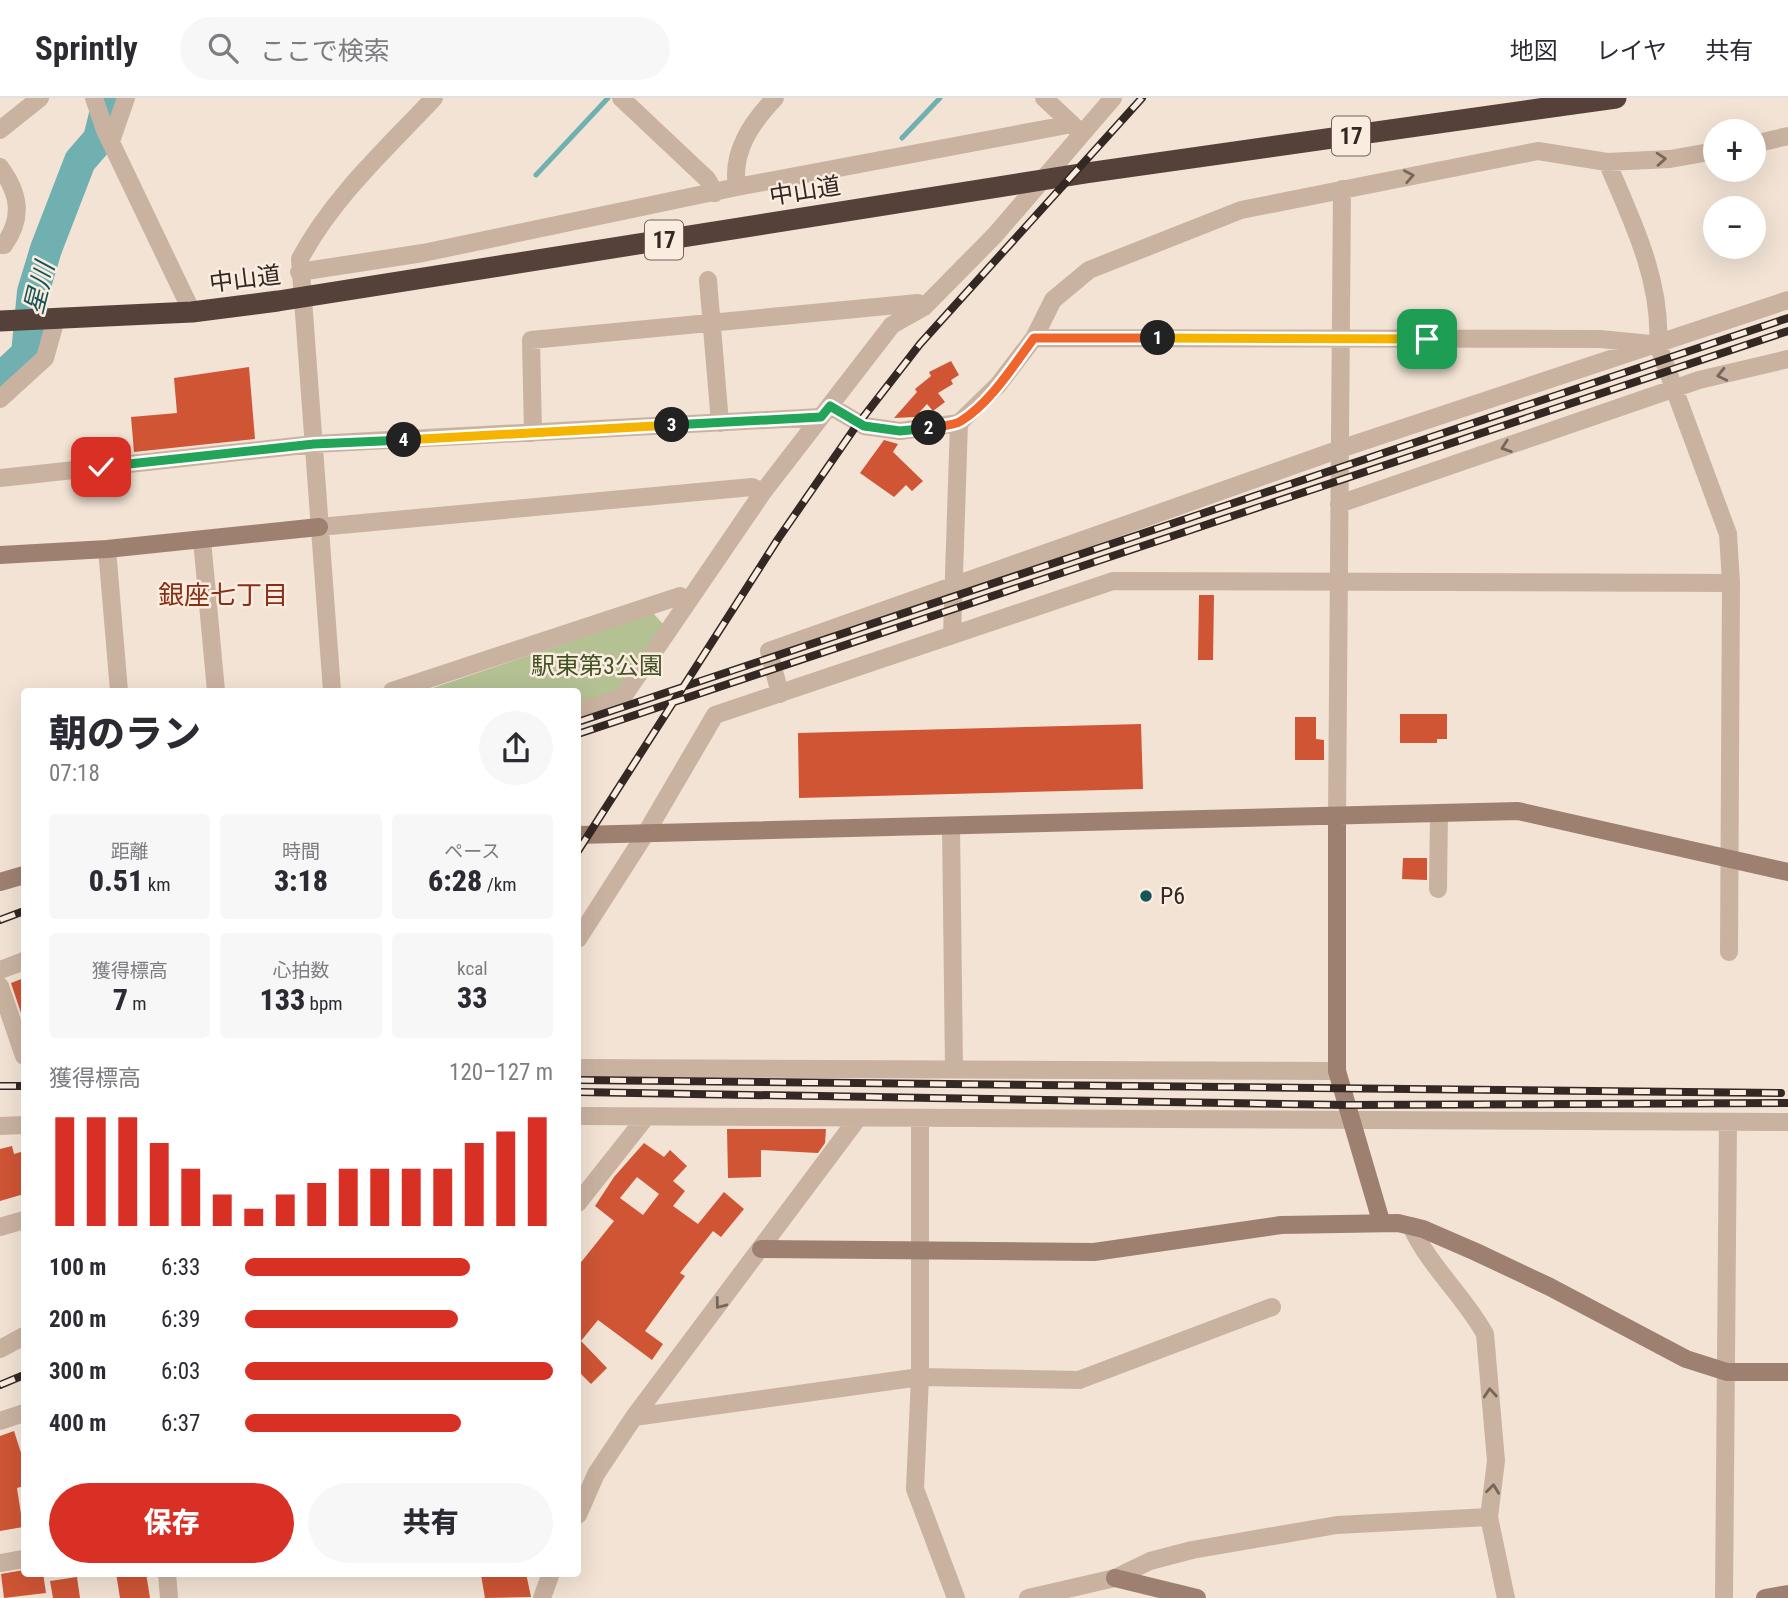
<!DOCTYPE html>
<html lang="ja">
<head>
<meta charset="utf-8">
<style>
  :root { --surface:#fff; --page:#f7f7f7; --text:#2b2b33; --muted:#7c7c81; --line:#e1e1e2; --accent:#d93025 }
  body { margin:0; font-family:"Roboto Condensed","Noto Sans JP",sans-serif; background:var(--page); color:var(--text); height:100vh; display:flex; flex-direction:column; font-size:26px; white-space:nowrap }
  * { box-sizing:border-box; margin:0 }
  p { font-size:23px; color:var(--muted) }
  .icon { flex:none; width:38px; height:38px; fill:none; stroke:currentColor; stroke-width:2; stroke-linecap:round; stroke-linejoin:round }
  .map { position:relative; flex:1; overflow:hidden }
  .details { position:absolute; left:21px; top:590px; width:560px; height:889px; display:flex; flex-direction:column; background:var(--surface); border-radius:7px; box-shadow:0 7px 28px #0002 }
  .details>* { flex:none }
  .tools { position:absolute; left:1703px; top:21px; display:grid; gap:14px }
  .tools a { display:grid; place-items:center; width:63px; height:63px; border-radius:50%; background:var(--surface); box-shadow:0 7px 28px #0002; font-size:35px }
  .pin { position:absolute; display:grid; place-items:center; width:60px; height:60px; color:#fff; margin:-30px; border-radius:14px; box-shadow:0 4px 10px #0006 }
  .km { position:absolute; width:35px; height:35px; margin:-18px; border-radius:50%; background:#222; color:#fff; font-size:19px; line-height:35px; text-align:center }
  .round { display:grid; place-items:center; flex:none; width:74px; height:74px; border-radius:37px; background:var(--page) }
  .head { display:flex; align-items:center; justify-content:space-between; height:119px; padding:0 28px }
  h1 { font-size:38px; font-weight:800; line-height:52px }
  .metrics { display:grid; grid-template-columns:repeat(3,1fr); gap:10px; height:119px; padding:7px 28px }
  .metrics div { display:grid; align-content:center; border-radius:7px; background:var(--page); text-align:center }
  .metrics b { font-size:30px; font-weight:800 }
  .metrics small { font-size:19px; font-weight:400 }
  .metrics p { font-size:19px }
  .chart { height:196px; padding:14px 28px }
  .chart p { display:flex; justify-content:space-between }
  .chart svg { width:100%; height:126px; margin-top:7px; stroke:var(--accent); stroke-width:6 }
  .cta { display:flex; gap:14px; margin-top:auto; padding:14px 28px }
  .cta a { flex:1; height:80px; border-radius:42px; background:var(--accent); color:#fff; font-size:28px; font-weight:800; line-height:80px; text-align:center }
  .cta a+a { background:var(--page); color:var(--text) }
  ul { padding:0 28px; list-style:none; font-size:23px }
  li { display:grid; grid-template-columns:112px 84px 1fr; align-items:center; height:52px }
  li i { height:18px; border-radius:9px; background:var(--accent) }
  header { display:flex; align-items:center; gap:42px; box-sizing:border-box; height:98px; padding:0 35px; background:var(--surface); border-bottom:2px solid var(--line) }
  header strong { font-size:33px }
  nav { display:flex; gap:38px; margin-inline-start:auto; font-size:24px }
  .search { width:490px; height:63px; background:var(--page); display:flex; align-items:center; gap:18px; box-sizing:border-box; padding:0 24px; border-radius:38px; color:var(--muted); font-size:26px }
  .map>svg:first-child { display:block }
</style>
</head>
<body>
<header>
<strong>Sprintly</strong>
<div class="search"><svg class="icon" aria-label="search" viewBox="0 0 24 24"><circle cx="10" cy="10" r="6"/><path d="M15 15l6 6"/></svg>ここで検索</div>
<nav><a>地図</a><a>レイヤ</a><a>共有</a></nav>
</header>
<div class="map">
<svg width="1788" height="1500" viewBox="0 0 1788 1500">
  <rect width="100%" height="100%" fill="#f2e3d4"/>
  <path fill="#b3c193" d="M653 515 663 526 618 594 578 607V593H424Z"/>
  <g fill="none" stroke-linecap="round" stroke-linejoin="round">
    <path stroke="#71b0b1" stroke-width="5" d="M902 40 940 0
      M536 77 608 0"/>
    <path stroke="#71b0b1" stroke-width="32" d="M0 281 27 256 33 194 46 151 80 63 99 41 109 0"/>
  </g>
  <path fill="#cf5535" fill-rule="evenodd" d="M951 263 959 277 951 282 953 286 938 295 945 304 933 313 927 306 915 319 894 320 917 294 915 291 931 278 929 274Z
    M249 269 255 341 134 354 131 319 177 315 174 280Z
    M884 342 898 346 893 354 923 383 912 393 906 387 894 399 860 375Z
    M1199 497H1214L1213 562H1198Z
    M1400 616H1447V641H1437V645H1400Z
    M1295 619H1316V641L1324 642V662H1295Z
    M1141 626 1143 691 799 700 798 635Z
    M1403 760H1427V782L1402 781Z
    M24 880V924L11 885Z
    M727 1031H826L825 1045 818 1055 761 1052V1079L728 1080Z
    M644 1045 664 1059 670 1052 687 1068 673 1083 685 1093 673 1108 698 1126 724 1094 744 1111 721 1139 713 1133 680 1175 685 1178 645 1233 663 1246 652 1262 598 1222 581 1243 607 1270 591 1286 578 1273V1168L614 1123 595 1108 614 1079ZM637 1079 659 1096 643 1117 620 1100Z
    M12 1048 14 1056 24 1053V1096L0 1103V1051Z
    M14 1333 24 1364V1388L17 1390 23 1429 0 1433V1338Z
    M24 1472V1475H43L46 1495 4 1500 1 1476Z
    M116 1475H146L150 1500H120Z
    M491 1475H526L531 1499 485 1500 481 1477Z
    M77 1479 80 1500H53L50 1483Z"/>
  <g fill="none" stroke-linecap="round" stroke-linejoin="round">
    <path stroke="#cab2a0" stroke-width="18" d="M94 0 105 32 192 214
      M621 0 707 81 715 95
      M1044 0 1076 30
      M0 32 40 0
      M111 43 126 0
      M1754 46 1788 38
      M1607 64C1632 122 1662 183 1658 247L1728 436 1731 485 1729 854
      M0 69C19 95 24 119 4 147H0
      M737 89C731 54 752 24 775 0
      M299 174 423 155 737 89 1072 26
      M708 182 720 325
      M1034 240 1600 241 1651 246
      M0 301 45 260 56 221
      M830 308 864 328 900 333 959 325 998 287 1034 240 1053 202 1089 172 1241 112 1538 53 1607 64 1670 61 1715 53
      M533 335 531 242 918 205 924 209
      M0 380 314 346 821 319
      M1339 406 1699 282 1788 261
      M319 429 752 389 763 394 892 227 924 209 995 137 1113 0
      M202 442 216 593
      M107 451 119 593
      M952 537 959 325
      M332 593 300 161C332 100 387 50 434 0
      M392 593 680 498 687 502
      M780 596 769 553 1340 351 1788 202
      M578 614 623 599 763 394
      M1337 718 1342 91
      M951 728 954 970
      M1438 791 1439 715
      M578 841 646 735 715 617 1113 483 1731 485
      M0 872 24 863
      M0 888 24 958
      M578 970 1337 973
      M578 1018 1788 1024
      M920 1022V1279L915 1391 956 1500
      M0 1028 24 1027
      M578 1105 646 1019
      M1411 1128C1429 1168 1464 1198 1485 1236L1496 1363 1489 1419 1506 1500
      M0 1129 24 1122
      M0 1251 24 1238
      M634 1319 920 1279 1079 1282 1272 1209
      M0 1323 24 1315
      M578 1417 596 1376 634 1319 858 1020
      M0 1465 24 1461
      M167 1475 169 1500
      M542 1500 551 1475
      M1028 1500 1115 1480 1150 1463 1192 1452 1337 1427 1489 1419
      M1724 1500 1728 1024"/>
    <path stroke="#9e8071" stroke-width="18" d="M0 457 107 451 319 429
      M1337 718V973L1381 1123
      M578 737 1518 713 1788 774
      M0 784 24 777
      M761 1151 1094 1154 1281 1127 1398 1125 1423 1131 1476 1154 1550 1189 1686 1261 1727 1274H1788
      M1115 1480 1197 1500
      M1765 1500 1788 1496"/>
    <path stroke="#55413a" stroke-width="21" d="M0 223 192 214 278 203 1086 75 1616 0"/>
    <g stroke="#332824" stroke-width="8">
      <path id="rail" d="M578 624 1788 220
        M578 636 1788 233
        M578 753 778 441 854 331 920 246 1142 0
        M0 822 24 813
        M578 982 1781 995
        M0 988H24
        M578 994 1346 1007 1788 1005
        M0 1287 24 1277"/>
    </g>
    <use href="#rail" stroke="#faede0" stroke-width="5" stroke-dasharray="16" stroke-linecap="butt"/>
  </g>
  <defs><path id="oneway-chevron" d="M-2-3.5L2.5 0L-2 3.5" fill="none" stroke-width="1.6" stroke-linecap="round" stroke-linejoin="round" transform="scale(1.75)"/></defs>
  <g stroke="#77665c">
    <use href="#oneway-chevron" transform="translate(1661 61) rotate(-4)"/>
    <use href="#oneway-chevron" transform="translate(1409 78) rotate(-11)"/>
    <use href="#oneway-chevron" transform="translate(1722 277) rotate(167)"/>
    <use href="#oneway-chevron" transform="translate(1506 349) rotate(161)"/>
    <use href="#oneway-chevron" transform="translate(720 1206) rotate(127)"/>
    <use href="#oneway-chevron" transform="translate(1490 1295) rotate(-95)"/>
    <use href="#oneway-chevron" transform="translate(1493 1391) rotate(-83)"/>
  </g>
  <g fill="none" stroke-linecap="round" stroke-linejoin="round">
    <g stroke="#fff" stroke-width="14">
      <path id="split-1" d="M1158 240 1427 241"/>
    </g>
    <g stroke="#fff" stroke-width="14">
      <path id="split-2" d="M929 330C939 328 953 328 961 323 991 304 1013 268 1034 240H1158"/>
    </g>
    <g stroke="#fff" stroke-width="14">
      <path id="split-3" d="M672 327 821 319 830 308 864 328 900 333 929 330"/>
    </g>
    <g stroke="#fff" stroke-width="14">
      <path id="split-4" d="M404 342 672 327"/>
    </g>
    <g stroke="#fff" stroke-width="14">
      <path id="split-5" d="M101 369 314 346 404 342"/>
    </g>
    <use href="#split-1" stroke="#f5b400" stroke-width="9"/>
    <use href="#split-2" stroke="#f0652b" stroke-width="9"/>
    <use href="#split-3" stroke="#22a559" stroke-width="9"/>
    <use href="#split-4" stroke="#f5b400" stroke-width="9"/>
    <use href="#split-5" stroke="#22a559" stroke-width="9"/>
  </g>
  <circle fill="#175557" stroke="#faede0" stroke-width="2.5" cx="1146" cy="798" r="7"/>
  <g text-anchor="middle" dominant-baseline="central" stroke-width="5" stroke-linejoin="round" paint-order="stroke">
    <g fill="#faede0" stroke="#6f635c" stroke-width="2">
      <rect x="1332" y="18.5" width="38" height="39" rx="5"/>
      <rect x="645" y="122.5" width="38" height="39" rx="5"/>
    </g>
    <g font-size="23" font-weight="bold" fill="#332824">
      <text x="1351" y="38">17</text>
      <text x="664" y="142">17</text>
    </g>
    <g font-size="24" fill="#332824" stroke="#faede0">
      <text transform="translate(805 93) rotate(-9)">中山道</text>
      <text transform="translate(245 181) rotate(-7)">中山道</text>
    </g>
    <g font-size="24" fill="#445326" stroke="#faede0">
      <text x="597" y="568">駅東第3公園</text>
    </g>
    <g font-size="24" fill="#332824" stroke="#faede0" text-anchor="start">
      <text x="1160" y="798">P6</text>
    </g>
    <g font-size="26" font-style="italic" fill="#175557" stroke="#faede0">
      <text transform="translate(39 190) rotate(-76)">星川</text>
    </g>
    <g font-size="26" fill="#882f17" stroke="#faede0">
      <text x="223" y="497">銀座七丁目</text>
    </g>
  </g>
</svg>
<div class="tools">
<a>+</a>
<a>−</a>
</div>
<div class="pin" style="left:1427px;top:241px;background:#1e9e55"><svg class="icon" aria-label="arrive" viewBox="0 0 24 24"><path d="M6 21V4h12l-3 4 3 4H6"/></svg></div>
<div class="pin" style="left:101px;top:369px;background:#d93025"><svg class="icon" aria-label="check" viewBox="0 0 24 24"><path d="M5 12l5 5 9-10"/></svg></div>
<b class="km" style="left:1158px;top:240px">1</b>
<b class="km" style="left:929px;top:330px">2</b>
<b class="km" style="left:672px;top:327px">3</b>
<b class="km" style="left:404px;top:342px">4</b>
<section class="details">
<div class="head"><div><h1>朝のラン</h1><p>07:18</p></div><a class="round"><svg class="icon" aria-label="share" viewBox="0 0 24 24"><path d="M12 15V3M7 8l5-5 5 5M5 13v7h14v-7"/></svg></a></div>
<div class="metrics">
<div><p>距離</p><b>0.51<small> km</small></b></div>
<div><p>時間</p><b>3:18</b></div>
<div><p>ペース</p><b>6:28<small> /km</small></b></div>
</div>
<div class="metrics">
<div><p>獲得標高</p><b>7<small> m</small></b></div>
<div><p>心拍数</p><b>133<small> bpm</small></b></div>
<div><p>kcal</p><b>33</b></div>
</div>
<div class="chart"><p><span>獲得標高</span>120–127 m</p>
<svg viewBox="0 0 160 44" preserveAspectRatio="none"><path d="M5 44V6M15 44V6M25 44V6M35 44V15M45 44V24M55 44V33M65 44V38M75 44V33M85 44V29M95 44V24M105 44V24M115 44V24M125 44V24M135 44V15M145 44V11M155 44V6"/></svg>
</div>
<ul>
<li><b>100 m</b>6:33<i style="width:73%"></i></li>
<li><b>200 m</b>6:39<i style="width:69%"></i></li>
<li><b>300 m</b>6:03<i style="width:100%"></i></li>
<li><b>400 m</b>6:37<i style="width:70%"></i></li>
</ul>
<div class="cta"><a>保存</a><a>共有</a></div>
</section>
</div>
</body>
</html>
